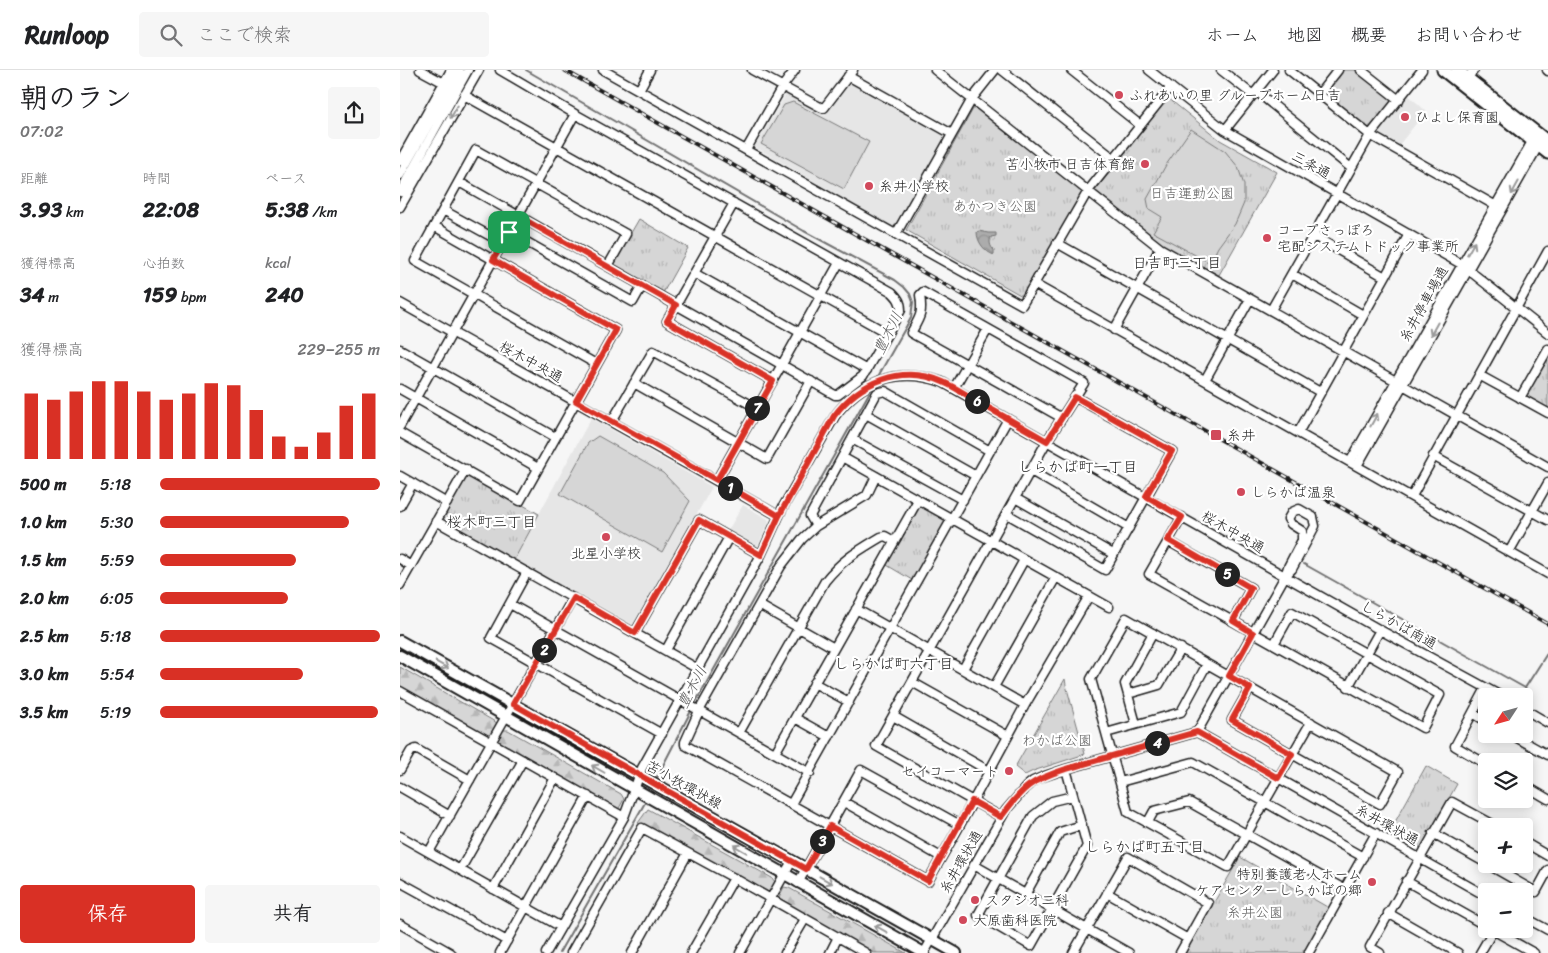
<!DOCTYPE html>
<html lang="ja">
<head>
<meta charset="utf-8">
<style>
  :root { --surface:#fff; --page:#f6f6f6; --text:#202124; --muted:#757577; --line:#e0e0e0; --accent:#d93025 }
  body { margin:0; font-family:Sriracha,"Klee One",sans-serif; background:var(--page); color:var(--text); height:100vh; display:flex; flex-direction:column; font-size:19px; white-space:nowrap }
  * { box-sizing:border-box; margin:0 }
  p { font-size:16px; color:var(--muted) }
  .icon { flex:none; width:28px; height:28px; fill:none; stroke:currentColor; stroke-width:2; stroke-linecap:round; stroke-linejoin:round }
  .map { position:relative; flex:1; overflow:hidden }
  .sheet { display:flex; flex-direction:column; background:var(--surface); width:400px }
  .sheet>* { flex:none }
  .needle { width:32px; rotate:234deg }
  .buttons { position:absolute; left:1078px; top:618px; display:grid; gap:10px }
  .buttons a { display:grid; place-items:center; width:55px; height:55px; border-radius:5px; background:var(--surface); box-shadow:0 2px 12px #0003; font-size:25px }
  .pin { position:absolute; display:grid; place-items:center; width:42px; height:42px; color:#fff; margin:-21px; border-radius:10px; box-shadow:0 2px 8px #0006 }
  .km { position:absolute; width:25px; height:25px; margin:-12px; border-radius:50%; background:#222; color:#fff; font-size:14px; line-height:25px; text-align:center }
  .round { display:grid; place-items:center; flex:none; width:52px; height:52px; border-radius:5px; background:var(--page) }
  .headline { display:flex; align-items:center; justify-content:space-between; height:85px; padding:0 20px }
  h1 { font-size:28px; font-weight:700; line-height:38px }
  .metrics { display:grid; grid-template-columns:repeat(3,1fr); gap:8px; height:85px; padding:5px 20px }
  .metrics div { display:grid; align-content:center }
  .metrics b { font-size:21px; font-weight:700 }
  .metrics small { font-size:14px; font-weight:400 }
  .metrics p { font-size:14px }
  .chart { height:140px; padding:10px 20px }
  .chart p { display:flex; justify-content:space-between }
  .chart svg { width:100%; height:90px; margin-top:5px; stroke:var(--accent); stroke-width:6 }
  .primary-button { display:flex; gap:10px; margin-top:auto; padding:10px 20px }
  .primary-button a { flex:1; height:58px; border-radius:5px; background:var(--accent); color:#fff; font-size:20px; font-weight:700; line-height:58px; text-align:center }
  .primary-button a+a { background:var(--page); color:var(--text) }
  ul { padding:0 20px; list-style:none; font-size:16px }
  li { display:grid; grid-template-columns:80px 60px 1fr; align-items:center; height:38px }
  li i { height:12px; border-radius:6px; background:var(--accent) }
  header { display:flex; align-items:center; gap:30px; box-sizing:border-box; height:70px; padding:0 25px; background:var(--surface); border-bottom:1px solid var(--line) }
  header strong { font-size:24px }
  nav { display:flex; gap:28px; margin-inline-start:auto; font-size:18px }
  .search { width:350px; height:45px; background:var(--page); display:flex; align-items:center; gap:12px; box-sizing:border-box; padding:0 18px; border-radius:5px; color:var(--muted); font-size:19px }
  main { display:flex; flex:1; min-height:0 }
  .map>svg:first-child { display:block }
</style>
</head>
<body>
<header>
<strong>Runloop</strong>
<div class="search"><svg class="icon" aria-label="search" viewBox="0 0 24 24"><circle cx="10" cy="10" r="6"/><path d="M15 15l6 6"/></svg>ここで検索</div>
<nav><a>ホーム</a><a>地図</a><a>概要</a><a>お問い合わせ</a></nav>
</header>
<main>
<section class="sheet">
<div class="headline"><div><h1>朝のラン</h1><p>07:02</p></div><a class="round"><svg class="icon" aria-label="share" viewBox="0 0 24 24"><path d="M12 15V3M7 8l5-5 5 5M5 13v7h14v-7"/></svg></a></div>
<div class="metrics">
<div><p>距離</p><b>3.93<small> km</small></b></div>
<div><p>時間</p><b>22:08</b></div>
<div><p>ペース</p><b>5:38<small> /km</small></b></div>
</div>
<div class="metrics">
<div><p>獲得標高</p><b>34<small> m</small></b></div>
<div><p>心拍数</p><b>159<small> bpm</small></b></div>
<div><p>kcal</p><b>240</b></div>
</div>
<div class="chart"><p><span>獲得標高</span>229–255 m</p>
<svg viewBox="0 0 160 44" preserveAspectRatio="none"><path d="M5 44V12M15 44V15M25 44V11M35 44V6M45 44V6M55 44V11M65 44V15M75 44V12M85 44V7M95 44V8M105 44V20M115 44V33M125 44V38M135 44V31M145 44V18M155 44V12"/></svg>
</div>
<ul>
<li><b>500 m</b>5:18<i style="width:100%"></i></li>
<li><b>1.0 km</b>5:30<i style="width:86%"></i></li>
<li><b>1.5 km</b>5:59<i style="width:62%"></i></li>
<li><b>2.0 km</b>6:05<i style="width:58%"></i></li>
<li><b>2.5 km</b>5:18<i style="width:100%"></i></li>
<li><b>3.0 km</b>5:54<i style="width:65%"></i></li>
<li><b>3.5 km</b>5:19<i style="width:99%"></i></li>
</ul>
<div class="primary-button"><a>保存</a><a>共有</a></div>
</section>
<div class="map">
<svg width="1148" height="883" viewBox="0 0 1148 883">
  <defs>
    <pattern id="grass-tufts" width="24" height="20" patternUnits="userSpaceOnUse" patternTransform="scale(1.25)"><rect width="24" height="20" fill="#d6d6d6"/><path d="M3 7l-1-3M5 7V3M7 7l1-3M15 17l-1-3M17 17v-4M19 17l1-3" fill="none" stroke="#b7b7b7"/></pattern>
    <pattern id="forest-firs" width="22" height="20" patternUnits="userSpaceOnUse" patternTransform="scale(1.25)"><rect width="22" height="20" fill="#d6d6d6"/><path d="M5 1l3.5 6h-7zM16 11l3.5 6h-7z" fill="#b7b7b7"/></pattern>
    <pattern id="water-waves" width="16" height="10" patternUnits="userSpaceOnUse" patternTransform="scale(1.25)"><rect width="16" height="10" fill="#acacac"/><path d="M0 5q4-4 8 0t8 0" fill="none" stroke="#939393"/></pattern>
  </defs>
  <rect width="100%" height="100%" fill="#f6f6f6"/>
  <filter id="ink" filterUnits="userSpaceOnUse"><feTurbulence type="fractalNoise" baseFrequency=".02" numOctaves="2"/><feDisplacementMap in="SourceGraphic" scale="10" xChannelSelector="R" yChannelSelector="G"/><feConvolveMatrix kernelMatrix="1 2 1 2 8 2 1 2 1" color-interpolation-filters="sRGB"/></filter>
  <g filter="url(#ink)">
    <path fill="#e6e6e6" d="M451 10 546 64 495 155 492 157 355 77 386 24 425 45Z
      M1007 24 1026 41 998 76 977 64Z
      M191 348 312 417 234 556 114 490Z
      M343 435 368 449 369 452 357 478 327 462Z"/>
    <path fill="url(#grass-tufts)" stroke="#797979" d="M943 0H957L993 29V32L971 60H969L925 24V23Z
      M768 28 820 70 877 102 819 205 761 175 695 121Z
      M577 37 681 121 682 123 622 226 506 160 573 39Z
      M239 149 288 178 263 223 213 196V194Z
      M1148 284V341L1125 328V325Z
      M67 404 139 444 114 490 42 450Z
      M521 436 545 449 547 452 512 510 485 494 517 437Z
      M665 609 666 615 685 684 633 701 625 705 615 697Z
      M1026 696 1057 714 1021 778 990 761Z
      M840 787 929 838 904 883H785Z"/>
    <path fill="url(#forest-firs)" stroke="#797979" d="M0 597 97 653 89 667 0 617Z
      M103 660H108L221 724 224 729 218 740 97 671Z
      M248 739 372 808 375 812 368 824 238 753Z
      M384 817 389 818 506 883H474L378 829Z"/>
    <path fill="#d6d6d6" stroke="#797979" d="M393 32 469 72 444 119 361 74 384 35Z
      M791 59 825 81 838 97 844 115V133L835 154 818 177 810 193 753 162 762 147 749 139 747 129 766 95Z
      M198 366 263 403 290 431 262 482 160 424 188 373Z"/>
    <path fill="url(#water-waves)" stroke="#727272" d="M579 161 588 163H596V166L591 167C589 171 590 177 594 180V185C585 182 577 172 577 162Z"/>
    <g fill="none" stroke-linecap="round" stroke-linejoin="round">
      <path stroke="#727272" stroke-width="2" d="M126 0 404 161 495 210 504 217 510 224 513 232 512 239 511 248 476 310
        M904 494 1125 618 1148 582
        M294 635 473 316
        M255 711 292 639
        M159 883 246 731"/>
      <g stroke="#1c1c1c" stroke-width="11">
        <path id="minor" d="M20 0 44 13
          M203 0 622 235 688 121 771 17
          M352 0 422 38H424L453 0
          M535 0 760 178 1148 397
          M602 0 713 88
          M671 0 740 55
          M749 0 825 60 1061 194 1148 263
          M821 0 853 25
          M889 0 970 65 1098 137
          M961 0 999 30
          M1147 0 1148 1
          M448 6 552 64
          M1067 8 1074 0
          M239 20 250 0
          M856 21 951 98
          M919 24 938 0
          M64 25 487 263
          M825 60 873 0
          M346 80 382 17 395 0
          M0 91 51 0
          M0 105 59 0
          M59 112 435 325H438L463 306 501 240C501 232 498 228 492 222L175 44 100 0
          M0 122 68 0
          M334 133 267 251 373 311
          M0 137 79 0
          M43 140 103 173
          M109 162 233 232 242 216
          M496 164 572 29 595 0
          M914 166 985 207
          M657 173 920 322
          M294 203 467 300
          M892 204 963 245
          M634 214 1148 504
          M0 233 379 446
          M871 240 970 65 1022 0
          M714 260 760 178
          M0 279 155 367
          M196 294 15 191 76 80 226 164 208 196
          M1079 305 1148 343
          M805 310 850 229
          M234 313 367 389 411 311
          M554 318 588 259
          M0 319 138 398
          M1120 328 1148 279
          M466 344 576 406
          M212 351 253 281 357 338
          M0 356 175 44
          M0 363 120 431 216 260 34 156
          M898 363 1009 164
          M452 369 563 430
          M1033 386 1148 450
          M442 387 709 537
          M950 392 1134 68
          M957 396 1141 71
          M631 401 729 458
          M0 406 47 433
          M476 406 467 425 416 456 402 469 381 496 299 641 285 672V675L528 811 560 755 625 635 689 526
          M317 410 439 193
          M1012 426 1148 181
          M615 428 713 484
          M0 436 13 413
          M607 444 705 500 772 381 675 327
          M782 447 749 504 1023 658 1040 625 892 542 874 574
          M36 451 298 599
          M416 456 410 446 477 323 485 321 590 381
          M768 471 851 518 833 551
          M1109 482 1148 413
          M0 489 11 496
          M127 502 91 568 262 664
          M0 515 66 399
          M110 534 410 703
          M359 535 434 578
          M456 539 625 635
          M235 563 299 450 361 485
          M266 580 329 467
          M563 599 624 490
          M512 612 608 666
          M414 613 449 632
          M594 617 656 507
          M948 617 980 560
          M850 618 832 650 980 734 998 702 726 548 691 609 728 742 828 797C855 749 883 700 911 652
          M0 621 224 747
          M728 624 759 615 781 578
          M1124 639 1148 653
          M1073 643 1086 651
          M493 646 589 701
          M395 648 429 667
          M736 654 725 614 753 563
          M797 662 880 515 885 506 892 499 915 456 913 447 899 439 892 442 888 449 891 454 902 461V470L888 497 885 506
          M339 663 425 511C443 489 458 481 481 467L485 466 494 471
          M706 663 781 642 807 594
          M1110 664 1148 685
          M375 683 518 430
          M1086 694 1055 676 1086 618
          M666 699 687 776 631 876 578 845 633 746 652 731 673 726
          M0 700 11 681 16 679 70 710
          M720 712 793 692 963 787
          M1124 715 1148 729
          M0 717 50 746
          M444 732 541 787
          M391 734 608 349
          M601 747 476 676 647 371 684 313 523 222 520 225C523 244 520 247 511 263L662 348
          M748 752 754 741 789 732 944 819
          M1033 763 1086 793
          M0 766 161 857
          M1124 772 1148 786
          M29 782 173 528
          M1087 794 1136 822 1148 800
          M574 795 729 883
          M60 800 123 690
          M1006 811 1086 856
          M0 812 107 871
          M398 813 461 700 560 755
          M93 819 155 708
          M707 823 788 869
          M625 825 660 762 682 755
          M988 843 1058 883
          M1124 847 1148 860
          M0 854 51 883
          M1091 859 1134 883
          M909 882 976 763
          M100 883 188 726
          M146 883 224 747 242 698 361 485 383 437 435 346C461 310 499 297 542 312L980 560 1101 626
          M171 883 242 758 334 808 466 883
          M232 883 288 783
          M291 883 334 808
          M340 883 392 791
          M385 883 405 849
          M430 883 438 867
          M524 883 606 740 626 717 633 711 645 706 666 699 797 662 1086 826
          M673 883 728 787 808 833 780 883
          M980 883 970 877 1052 732 1096 756
          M1080 883 1094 859"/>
      </g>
      <g stroke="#1c1c1c" stroke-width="14">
        <path id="major" d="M0 571 556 883
          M0 586 524 883"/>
      </g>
      <g stroke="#1c1c1c" stroke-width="15">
        <path id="highway" d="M1043 0 1148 83
          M1057 0 1148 72"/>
      </g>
      <use href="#minor" stroke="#fff" stroke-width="8"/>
      <use href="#major" stroke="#fff" stroke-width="10"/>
      <use href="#highway" stroke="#fff" stroke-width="11"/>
      <g stroke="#1c1c1c" stroke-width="4">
        <path id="rail" d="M164 0 1148 554"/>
      </g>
      <use href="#rail" stroke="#fff" stroke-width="2" stroke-dasharray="5.5" stroke-linecap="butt"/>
    </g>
    <defs><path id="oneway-shaft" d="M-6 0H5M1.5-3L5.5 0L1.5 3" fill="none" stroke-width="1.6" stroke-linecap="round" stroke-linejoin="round" transform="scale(1.25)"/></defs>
    <g stroke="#999">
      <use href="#oneway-shaft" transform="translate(54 42) rotate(120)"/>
      <use href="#oneway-shaft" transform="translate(1115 118) rotate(119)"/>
      <use href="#oneway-shaft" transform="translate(1071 178) rotate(-60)"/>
      <use href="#oneway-shaft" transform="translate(1034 259) rotate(119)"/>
      <use href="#oneway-shaft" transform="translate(974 350) rotate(-61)"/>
      <use href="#oneway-shaft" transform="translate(42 595) rotate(29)"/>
      <use href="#oneway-shaft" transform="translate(198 699) rotate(-150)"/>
      <use href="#oneway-shaft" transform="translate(340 779) rotate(-150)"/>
      <use href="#oneway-shaft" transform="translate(426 810) rotate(29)"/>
      <use href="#oneway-shaft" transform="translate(481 859) rotate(-151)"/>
    </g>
  </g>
  <g fill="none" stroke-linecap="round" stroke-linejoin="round" filter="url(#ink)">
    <g stroke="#fff" stroke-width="10">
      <path id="route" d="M109 162 93 190 216 260 176 331 306 404 317 410 379 446 361 485 299 450 235 563 174 528 113 634 406 799 430 756 528 811 572 731 601 747C623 717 631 710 666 699L797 662 878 708 892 684 832 650 850 618 829 606 853 563 833 551 851 518 768 470 782 447 746 426 772 381 675 327 647 371C626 359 605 347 583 335 570 327 557 318 543 312 502 294 459 312 434 346L379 446 371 441 317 410 373 311 267 251 276 235 118 146 109 162"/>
    </g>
    <use href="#route" stroke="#d93025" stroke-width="6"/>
  </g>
  <g fill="#d1495b" stroke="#fff" stroke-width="2">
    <circle cx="719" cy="25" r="5"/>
    <circle cx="1005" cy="47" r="5"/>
    <circle cx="745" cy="94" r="5"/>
    <circle cx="469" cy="116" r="5"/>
    <circle cx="867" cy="168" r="5"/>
    <rect x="810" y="359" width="12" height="12" rx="2.5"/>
    <circle cx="841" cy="422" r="5"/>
    <circle cx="206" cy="467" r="5"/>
    <circle cx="609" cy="701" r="5"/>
    <circle cx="972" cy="812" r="5"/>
    <circle cx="575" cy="830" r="5"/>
    <circle cx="563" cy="850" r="5"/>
  </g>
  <g text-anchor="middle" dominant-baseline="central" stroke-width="4.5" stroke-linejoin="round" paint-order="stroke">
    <g font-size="14" fill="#1c1c1c" stroke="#fff" text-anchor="start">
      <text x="729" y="25">ふれあいの里 グループホーム日吉</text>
      <text x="1015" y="47">ひよし保育園</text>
      <text x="735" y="94" text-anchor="end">苫小牧市 日吉体育館</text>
      <text x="479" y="116">糸井小学校</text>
      <text x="877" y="160">コープさっぽろ<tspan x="877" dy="16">宅配システムトドック事業所</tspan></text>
      <text x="827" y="365">糸井</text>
      <text x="851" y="422">しらかば温泉</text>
      <text x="206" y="483" text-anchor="middle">北星小学校</text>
      <text x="599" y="701" text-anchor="end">セイコーマート</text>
      <text x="962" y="804" text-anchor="end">特別養護老人ホーム<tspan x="962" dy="16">ケアセンターしらかばの郷</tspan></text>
      <text x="585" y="830">スタジオ二科</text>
      <text x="573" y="850">大原歯科医院</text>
    </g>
    <g font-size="14" fill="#1c1c1c" stroke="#fff">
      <text transform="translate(911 95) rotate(29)">三条通</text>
      <text transform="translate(1024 234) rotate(-61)">糸井停車場通</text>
      <text transform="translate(131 292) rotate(29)">桜木中央通</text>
      <text transform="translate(833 462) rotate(30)">桜木中央通</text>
      <text transform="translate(999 555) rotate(29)">しらかば南通</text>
      <text transform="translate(284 715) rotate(29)">苫小牧環状線</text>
      <text transform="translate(987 755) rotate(29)">糸井環状通</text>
      <text transform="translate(561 792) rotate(-60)">糸井環状通</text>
    </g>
    <g font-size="14" fill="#5d5d5d" stroke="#fff">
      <text x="792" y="123">日吉運動公園</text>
      <text x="595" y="136">あかつき公園</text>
      <text x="657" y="670">わかば公園</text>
      <text x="855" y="842">糸井公園</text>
    </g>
    <g font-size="15" fill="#1c1c1c" stroke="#fff">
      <text x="777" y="193">日吉町三丁目</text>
      <text x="678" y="397">しらかば町一丁目</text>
      <text x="92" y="452">桜木町三丁目</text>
      <text x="494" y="594">しらかば町六丁目</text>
      <text x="745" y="777">しらかば町五丁目</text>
    </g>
    <g font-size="15" font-style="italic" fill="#5d5d5d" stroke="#fff">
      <text transform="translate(488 263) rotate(-63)">豊木川</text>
      <text transform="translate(292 617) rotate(-62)">豊木川</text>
    </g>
  </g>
</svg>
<div class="buttons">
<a><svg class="needle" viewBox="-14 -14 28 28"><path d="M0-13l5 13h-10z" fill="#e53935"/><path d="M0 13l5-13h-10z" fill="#757577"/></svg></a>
<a><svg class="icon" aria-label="layers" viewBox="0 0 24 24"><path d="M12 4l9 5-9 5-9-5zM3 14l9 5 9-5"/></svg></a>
<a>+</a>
<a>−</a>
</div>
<div class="pin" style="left:109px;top:162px;background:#1e9e55"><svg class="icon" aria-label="arrive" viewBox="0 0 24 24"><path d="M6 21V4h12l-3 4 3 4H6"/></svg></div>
<b class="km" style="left:330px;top:418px">1</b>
<b class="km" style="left:144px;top:580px">2</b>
<b class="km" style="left:422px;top:771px">3</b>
<b class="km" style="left:757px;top:673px">4</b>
<b class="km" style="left:827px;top:504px">5</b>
<b class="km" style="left:577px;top:331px">6</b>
<b class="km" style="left:357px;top:338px">7</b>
</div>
</main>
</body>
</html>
